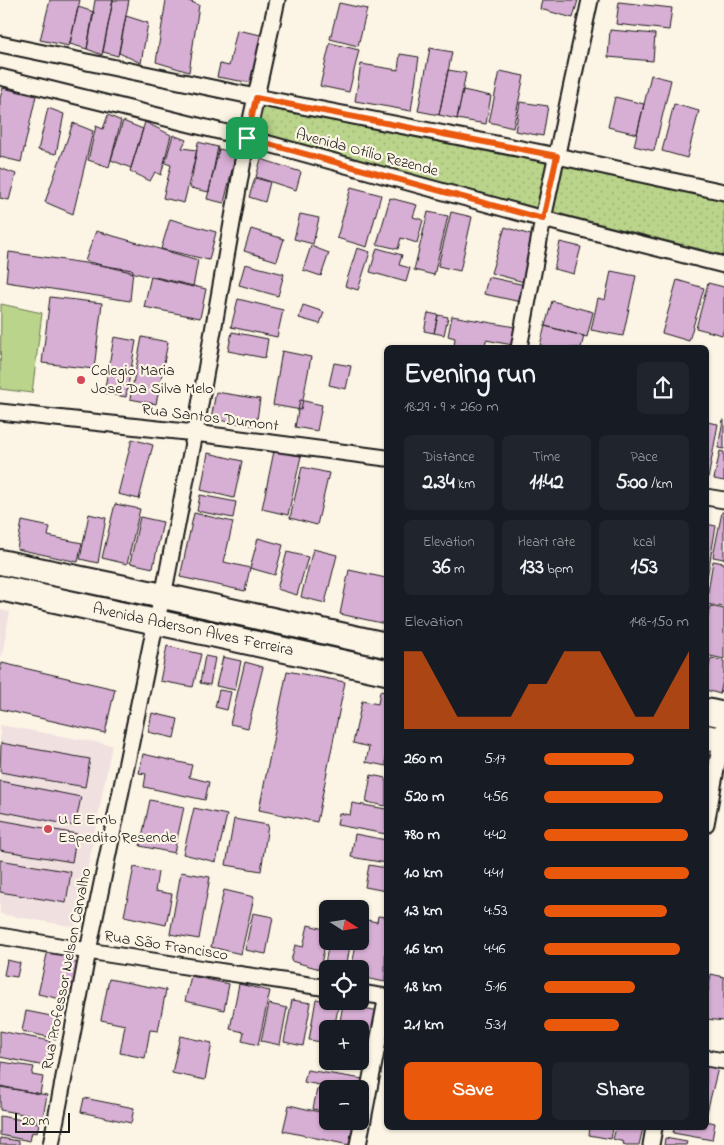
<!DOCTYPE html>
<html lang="en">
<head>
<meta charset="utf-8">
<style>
  :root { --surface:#171b24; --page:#20242c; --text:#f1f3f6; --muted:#9ea1a6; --accent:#ea580c }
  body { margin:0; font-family:"Indie Flower",sans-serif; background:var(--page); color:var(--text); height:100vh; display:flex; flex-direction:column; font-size:19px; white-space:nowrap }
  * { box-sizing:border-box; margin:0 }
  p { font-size:16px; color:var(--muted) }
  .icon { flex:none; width:28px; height:28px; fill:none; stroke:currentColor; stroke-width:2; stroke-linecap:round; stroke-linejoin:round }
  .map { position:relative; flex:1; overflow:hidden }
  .details { position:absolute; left:384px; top:345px; width:325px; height:785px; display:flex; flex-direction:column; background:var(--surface); border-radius:8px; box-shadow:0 1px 4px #0004 }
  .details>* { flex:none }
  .needle { width:32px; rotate:102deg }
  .buttons { position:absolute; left:319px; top:900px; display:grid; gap:10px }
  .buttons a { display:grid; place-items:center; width:50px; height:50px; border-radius:8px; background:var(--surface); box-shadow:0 1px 4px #0004; font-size:25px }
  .scale { position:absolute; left:15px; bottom:12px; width:55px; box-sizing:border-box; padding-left:5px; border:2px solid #1c1c1c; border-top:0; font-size:14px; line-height:18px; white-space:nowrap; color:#1c1c1c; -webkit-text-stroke:4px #fcf5e5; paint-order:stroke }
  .pin { position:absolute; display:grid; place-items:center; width:42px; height:42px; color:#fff; margin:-21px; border-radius:10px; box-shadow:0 2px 8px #0006 }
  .round { display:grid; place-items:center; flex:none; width:52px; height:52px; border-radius:8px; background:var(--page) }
  .overview { display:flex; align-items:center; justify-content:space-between; height:85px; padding:0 20px }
  h1 { font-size:28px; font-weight:700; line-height:38px }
  .stats { display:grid; grid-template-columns:repeat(3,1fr); gap:8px; height:85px; padding:5px 20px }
  .stats div { display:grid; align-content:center; border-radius:8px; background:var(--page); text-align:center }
  .stats b { font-size:21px; font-weight:700 }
  .stats small { font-size:14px; font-weight:400 }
  .stats p { font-size:14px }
  .chart { height:140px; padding:10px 20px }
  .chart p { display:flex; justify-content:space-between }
  .chart svg { width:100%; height:90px; margin-top:5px; fill:var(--accent); opacity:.7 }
  .primary-button { display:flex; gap:10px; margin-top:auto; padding:10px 20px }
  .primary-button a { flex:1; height:58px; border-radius:8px; background:var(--accent); color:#fff; font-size:20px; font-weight:700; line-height:58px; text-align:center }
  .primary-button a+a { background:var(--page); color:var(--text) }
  ul { padding:0 20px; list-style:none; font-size:16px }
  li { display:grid; grid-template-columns:80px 60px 1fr; align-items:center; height:38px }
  li i { height:12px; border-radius:6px; background:var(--accent) }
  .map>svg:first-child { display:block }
</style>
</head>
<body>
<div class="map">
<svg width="724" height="1145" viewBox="0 0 724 1145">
  <defs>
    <pattern id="park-dots" width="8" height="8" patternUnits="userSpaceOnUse" patternTransform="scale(1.25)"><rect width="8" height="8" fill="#bad48b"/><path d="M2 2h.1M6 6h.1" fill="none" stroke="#9fb577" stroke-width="1.8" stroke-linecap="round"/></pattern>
  </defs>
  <rect width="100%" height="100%" fill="#fcf5e5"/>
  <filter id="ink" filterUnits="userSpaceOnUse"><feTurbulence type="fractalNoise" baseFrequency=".02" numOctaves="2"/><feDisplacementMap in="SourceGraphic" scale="10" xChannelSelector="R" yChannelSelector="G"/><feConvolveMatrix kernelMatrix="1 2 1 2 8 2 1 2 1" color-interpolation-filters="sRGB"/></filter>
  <g filter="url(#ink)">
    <path fill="#f1e0e0" d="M0 610 10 612 0 664Z
      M0 725 112 745 76 927 0 914Z"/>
    <path fill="#bad48b" stroke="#6b7854" d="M1 304 42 313 32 393 0 389Z"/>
    <path fill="url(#park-dots)" stroke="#6b7854" d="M260 102 724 198V255L549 211 254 133Z"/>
    <path fill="#d7aed4" stroke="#1c1c1c" d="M50 0H80L69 46 40 40Z
      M95 0H113L102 55 87 49Z
      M113 0H129L118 56 103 52Z
      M166 0H186L199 5 189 72 156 62Z
      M542 0H578L573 18 540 9Z
      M619 2 672 8 669 30 616 24Z
      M339 3 367 9 358 46 330 39Z
      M78 7 94 12 87 49 70 44Z
      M126 16 148 23 141 63 119 53Z
      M237 30 261 35 252 83 217 77 220 64 229 66Z
      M610 30 655 34 653 61 608 57Z
      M330 43 359 50 349 92 320 86Z
      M430 48 452 52 439 115 418 111Z
      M400 54 419 57 411 111 355 101 361 64 398 70Z
      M448 70 466 73 457 119 439 115Z
      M500 71 524 76 513 128 489 122Z
      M651 75 671 80 654 151 634 146Z
      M3 88 36 96 21 162 0 157V98Z
      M463 90 491 96 486 124 457 119Z
      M615 97 644 104 637 134 608 127Z
      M520 102 548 106 543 136 515 131Z
      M674 104 699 111 687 158 662 151Z
      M48 108 64 114 56 154 38 150Z
      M108 115 121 121 109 167 88 160 96 126 103 129Z
      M123 121 143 129 131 168 111 160Z
      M145 122 171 135 161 175 155 172 150 181 130 171Z
      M73 123 93 131 73 214 45 202Z
      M173 135 186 140 182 148 197 150 184 203 163 198 171 165 165 163Z
      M198 142 218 147 209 192 190 188Z
      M219 149 236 153 224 203 207 199Z
      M261 159 301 172 296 190 256 177Z
      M0 168 16 174 9 200 0 198Z
      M255 178 270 182 265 202 249 197Z
      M351 187 381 195 367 247 337 238Z
      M390 198 417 205 413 217 423 220 417 243 401 238 398 249 377 244Z
      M428 212 448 216 434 275 414 270Z
      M451 212 472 217 460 271 438 266Z
      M300 214 319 218 313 244 294 239Z
      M170 219 216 232 209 260 161 249Z
      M505 227 537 237 524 282 491 273Z
      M251 229 284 239 277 261 244 251Z
      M96 231 198 260 193 287 85 261Z
      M560 242 581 247 574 274 554 269Z
      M311 246 329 253 321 276 303 270Z
      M357 248 370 252 358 290 345 286Z
      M377 248 402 255 399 265 410 268 406 282 370 272Z
      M9 252 133 270 130 301 6 282Z
      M245 264 284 274 278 296 239 285Z
      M611 271 636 276 623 336 591 330 598 298 605 300Z
      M151 276 206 289 200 318 144 307Z
      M488 277 525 285 521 302 484 294Z
      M677 280 704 288 689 341 662 333Z
      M708 283 724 287V328L722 335 696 328Z
      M50 297 102 303 94 369 42 363Z
      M238 299 283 310 277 337 231 327Z
      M552 301 593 312 587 337 545 326Z
      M303 305 324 312 320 324 299 318Z
      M428 313 438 315 434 333 424 331Z
      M438 315 448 317 444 335 434 333Z
      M452 316 515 327 512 345 486 340 485 348 454 346 455 338 448 336Z
      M545 326 584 336 581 348H548L540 345Z
      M232 332 268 339 265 358 228 351Z
      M114 337 136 341 126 397 104 393Z
      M142 337 168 342 156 404 130 399Z
      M282 351 311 357 301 410 273 405Z
      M334 363 351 366 346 389 329 385Z
      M216 392 260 399 256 426 211 419Z
      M300 400 322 405 317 431 295 427Z
      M723 420H724V449L718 448Z
      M706 422 718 424 708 479H706Z
      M132 439 153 445 139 499 118 494Z
      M274 451 301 456 288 515 262 509Z
      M720 451 724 452V481L714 479Z
      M208 453 242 461 234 498 201 490Z
      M302 467 329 473 317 525 290 518Z
      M200 495 236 502 233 518 197 511Z
      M115 504 140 509 127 564 102 558Z
      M722 512H724V559L713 557Z
      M194 513 233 522 224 562 250 568 245 591 180 577Z
      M89 514 106 518 98 563 80 559Z
      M140 517 163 522 153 568 130 563Z
      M22 521 50 527 48 536 82 543 78 562 17 549Z
      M706 524 716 526 707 578H706Z
      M258 538 283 545 275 575 250 568Z
      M313 549 337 555 325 603 301 597Z
      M287 552 308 557 297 595 277 589Z
      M713 561 724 563V607L706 604Z
      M349 570 386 578V624L340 614Z
      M710 606 724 609V659L706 655V627Z
      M167 646 201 654 193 687 160 681Z
      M205 656 215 658 210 685 200 683Z
      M223 657 241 661 235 690 216 686Z
      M711 658 724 661V675L720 694 706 690V679Z
      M245 662 263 667 248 728 230 724Z
      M2 663 115 689 105 733 0 709V670Z
      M287 671 345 682 317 822 259 810Z
      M219 690 231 692 227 710 215 707Z
      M380 691 386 692V766L366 762 369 747 353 743 362 701 378 704Z
      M152 713 178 719 174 738 148 732Z
      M1 743 90 759 85 787 0 772Z
      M143 754 192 765 189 777 209 782 205 800 144 787 146 774 139 773Z
      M371 775 386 778V806L366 802Z
      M0 781 81 797 75 826 0 811Z
      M150 800 184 807 174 853 140 846Z
      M352 803 386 809V834L337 825 339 813 350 815Z
      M194 808 227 815 216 862 183 854Z
      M234 819 268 825 261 871 226 865Z
      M0 820 77 834 72 862 0 850Z
      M355 834 386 840V863L351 857Z
      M0 860 71 872 66 903 0 892Z
      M369 865 386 868V891L365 887Z
      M134 867 158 872 155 891 172 894 166 925 124 916Z
      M181 872 210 877 199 939 170 934Z
      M224 890 254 897 241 954 211 947Z
      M253 913 273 917 266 954 245 950Z
      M378 916 386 917 385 982 360 977V969H351L357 941H360L362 919 377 922Z
      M308 925 328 930 320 969 291 961 295 945 303 947Z
      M329 941H351L346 968 325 964Z
      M48 950 69 955 78 966 70 1001 38 994Z
      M7 960 20 963 17 977 4 975Z
      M711 974 724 977V1021L706 1019V992H708Z
      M191 976 229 984 224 1010 185 1001Z
      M109 979 166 990 158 1031 150 1030 145 1058 120 1053 125 1025 101 1020Z
      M239 984 270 991 258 1045 242 1041 244 1032 230 1029Z
      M316 999 339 1003 334 1029H328V1043L309 1040Z
      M292 1000 311 1003 303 1046 284 1042Z
      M269 1004 287 1008 280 1045 261 1041Z
      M343 1004 379 1011 373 1045 360 1042V1029L339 1027Z
      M26 1011 61 1018 56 1039 22 1031Z
      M0 1031 50 1041 45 1066 0 1057Z
      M180 1036 212 1043 205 1080 172 1073Z
      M2 1062 34 1067 32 1075 43 1077 40 1094 0 1086Z
      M706 1065 718 1068 706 1116Z
      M307 1070 363 1079 361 1092 360 1089H340L304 1082Z
      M0 1087 47 1095 42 1122 29 1119V1115L0 1110Z
      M317 1089 328 1091V1112L313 1109Z
      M84 1098 134 1108 131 1123 81 1112Z
      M289 1105 328 1114V1121H354L349 1145 283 1131Z
      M0 1116 39 1123 37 1133 32 1132 30 1141 0 1135Z
      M706 1121 715 1123 712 1140 673 1133 674 1128H706Z
      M590 1128H613L611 1139 589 1135Z
      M616 1128H643L639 1145H626L623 1144 624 1142 613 1139Z
      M0 1138 19 1141V1145H0Z
      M665 1138 687 1142 686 1145H664Z"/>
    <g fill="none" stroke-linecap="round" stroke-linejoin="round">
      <g stroke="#1c1c1c" stroke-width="19">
        <path id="minor" d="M0 44 256 97 557 156 724 192
          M0 77 247 138 543 219 724 265
          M519 348 543 219 590 0
          M0 412 195 433 386 458
          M706 497 724 500
          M706 824 724 726
          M0 936 88 951 328 988
          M360 993 386 997
          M706 1058 724 1061
          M51 1145 88 951 156 621 163 596 195 433 247 138 277 0
          M358 1145 386 1001
          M651 1145 654 1128"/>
      </g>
      <g stroke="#1c1c1c" stroke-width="28">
        <path id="primary" d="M0 562 163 596 386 645
          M0 588 386 672
          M706 711 724 715
          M706 737 724 741"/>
      </g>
      <use href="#minor" stroke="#fcf5e5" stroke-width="15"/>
      <use href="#primary" stroke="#fcf5e5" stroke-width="24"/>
    </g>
  </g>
  <g fill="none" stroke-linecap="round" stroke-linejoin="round" filter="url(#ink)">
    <g stroke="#fff" stroke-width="10">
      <path id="route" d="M256 98 557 156 543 219 247 138Z"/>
    </g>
    <use href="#route" stroke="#ea580c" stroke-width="6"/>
  </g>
  <g fill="#d1495b" stroke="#fcf5e5" stroke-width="2">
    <circle cx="81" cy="380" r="5"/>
    <circle cx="48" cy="829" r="5"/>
  </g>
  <g text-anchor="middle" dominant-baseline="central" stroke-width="4.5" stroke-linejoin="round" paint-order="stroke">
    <g font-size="16" fill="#1c1c1c" stroke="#fcf5e5">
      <text transform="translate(367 153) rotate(15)">Avenida Otílio Rezende</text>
      <text transform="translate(210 418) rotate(7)">Rua Santos Dumont</text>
      <text transform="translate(193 630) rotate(12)">Avenida Aderson Alves Ferreira</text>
      <text transform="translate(166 946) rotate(9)">Rua São Francisco</text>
      <text transform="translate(67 969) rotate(-79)">Rua Professor Nelson Carvalho</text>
    </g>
    <g font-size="16" fill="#1c1c1c" stroke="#fcf5e5" text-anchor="start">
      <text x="91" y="371">Colegio Maria<tspan x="91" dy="18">Jose Da Silva Melo</tspan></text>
      <text x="58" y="820">U E Emb<tspan x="58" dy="18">Espedito Resende</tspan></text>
    </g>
  </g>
</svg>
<div class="buttons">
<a><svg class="needle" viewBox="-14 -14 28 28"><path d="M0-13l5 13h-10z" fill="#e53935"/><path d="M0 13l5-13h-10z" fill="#9ea1a6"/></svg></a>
<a><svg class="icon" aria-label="locate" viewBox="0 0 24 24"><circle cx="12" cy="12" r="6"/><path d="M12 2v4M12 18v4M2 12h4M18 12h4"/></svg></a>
<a>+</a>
<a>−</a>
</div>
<div class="scale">20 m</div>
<div class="pin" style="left:247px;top:138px;background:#1e9e55"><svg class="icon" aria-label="arrive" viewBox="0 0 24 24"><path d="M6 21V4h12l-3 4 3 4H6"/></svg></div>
<section class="details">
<div class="overview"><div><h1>Evening run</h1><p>18:29 · 9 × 260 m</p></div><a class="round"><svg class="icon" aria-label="share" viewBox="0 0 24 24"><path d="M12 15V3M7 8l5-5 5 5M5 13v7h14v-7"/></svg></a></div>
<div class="stats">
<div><p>Distance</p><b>2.34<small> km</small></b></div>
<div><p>Time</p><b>11:42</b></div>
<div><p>Pace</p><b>5:00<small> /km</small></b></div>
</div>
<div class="stats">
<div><p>Elevation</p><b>36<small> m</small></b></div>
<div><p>Heart rate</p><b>133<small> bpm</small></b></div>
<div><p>kcal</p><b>153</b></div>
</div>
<div class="chart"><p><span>Elevation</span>148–150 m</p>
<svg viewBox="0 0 160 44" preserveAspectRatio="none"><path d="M0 44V6L10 6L20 22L30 38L40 38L50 38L60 38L70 22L80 22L90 6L100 6L110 6L120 22L130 38L140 38L150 22L160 6V44z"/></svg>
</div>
<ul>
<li><b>260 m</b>5:17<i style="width:62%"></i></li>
<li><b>520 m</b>4:56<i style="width:82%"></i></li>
<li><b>780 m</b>4:42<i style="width:99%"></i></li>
<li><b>1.0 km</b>4:41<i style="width:100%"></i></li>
<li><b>1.3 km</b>4:53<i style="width:85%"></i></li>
<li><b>1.6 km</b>4:46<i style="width:94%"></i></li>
<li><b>1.8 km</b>5:16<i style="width:63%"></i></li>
<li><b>2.1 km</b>5:31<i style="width:52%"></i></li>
</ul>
<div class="primary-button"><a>Save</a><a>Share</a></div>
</section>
</div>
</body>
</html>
